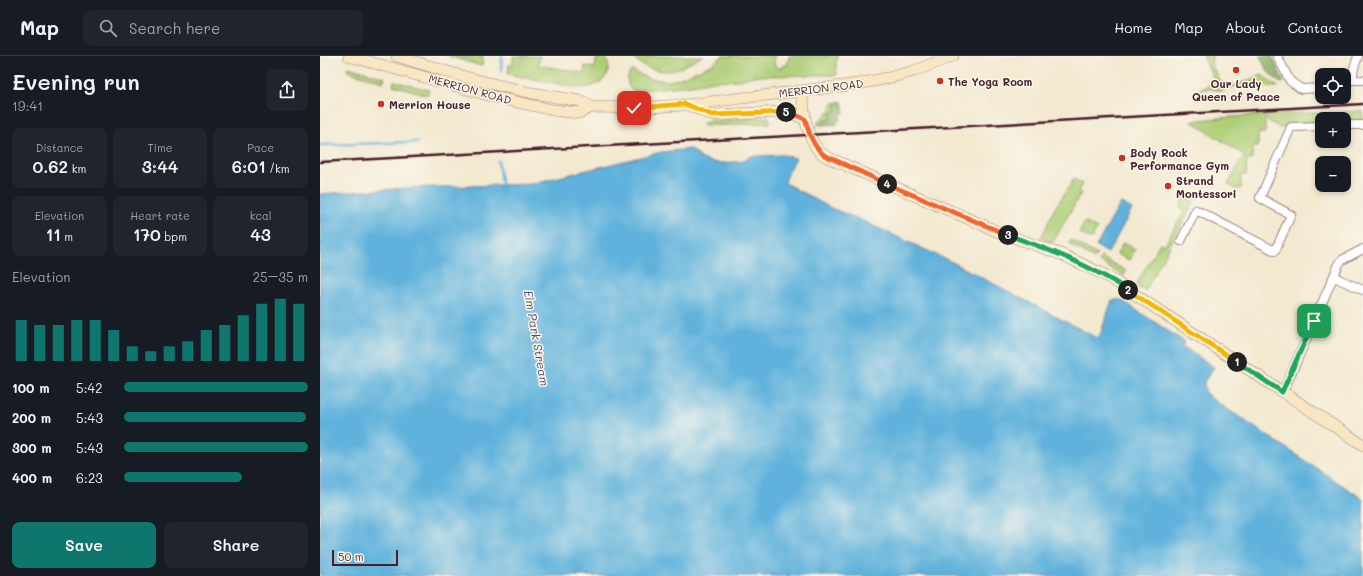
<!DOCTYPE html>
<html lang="en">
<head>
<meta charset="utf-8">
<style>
  :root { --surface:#171b24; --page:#20242c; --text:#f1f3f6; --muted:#9ea1a6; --line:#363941; --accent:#0f766e }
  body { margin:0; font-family:Mali,sans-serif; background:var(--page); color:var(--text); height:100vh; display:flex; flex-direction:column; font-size:15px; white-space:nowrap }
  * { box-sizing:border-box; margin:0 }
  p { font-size:13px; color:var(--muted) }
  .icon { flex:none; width:22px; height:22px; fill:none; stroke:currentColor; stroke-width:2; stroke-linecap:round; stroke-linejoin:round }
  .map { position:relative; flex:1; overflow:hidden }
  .sheet { display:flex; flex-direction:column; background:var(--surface); width:320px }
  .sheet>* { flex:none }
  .controls { position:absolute; left:995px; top:12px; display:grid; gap:8px }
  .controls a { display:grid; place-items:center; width:36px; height:36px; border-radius:8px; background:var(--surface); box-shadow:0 2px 6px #0003; font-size:20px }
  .scale { position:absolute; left:12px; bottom:10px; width:66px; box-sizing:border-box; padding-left:4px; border:2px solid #4a1f2b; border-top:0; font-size:11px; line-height:14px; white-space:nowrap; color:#4a1f2b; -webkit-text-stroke:3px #fbf7ec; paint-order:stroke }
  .pin { position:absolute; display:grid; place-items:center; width:34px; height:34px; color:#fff; margin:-17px; border-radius:8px; box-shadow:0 2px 6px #0006 }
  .km { position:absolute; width:20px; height:20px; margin:-10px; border-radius:50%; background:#222; color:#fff; font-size:11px; line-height:20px; text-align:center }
  .round { display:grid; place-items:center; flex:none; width:42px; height:42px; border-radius:8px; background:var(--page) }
  .overview { display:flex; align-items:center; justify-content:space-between; height:68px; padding:0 12px }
  h1 { font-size:22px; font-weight:600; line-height:30px }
  .metrics { display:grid; grid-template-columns:repeat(3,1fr); gap:6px; height:68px; padding:4px 12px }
  .metrics div { display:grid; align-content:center; border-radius:8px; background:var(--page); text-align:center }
  .metrics b { font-size:17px; font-weight:600 }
  .metrics small { font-size:11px; font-weight:400 }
  .metrics p { font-size:11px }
  .chart { height:112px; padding:8px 12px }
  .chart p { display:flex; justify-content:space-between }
  .chart svg { width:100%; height:72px; margin-top:4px; stroke:var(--accent); stroke-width:6 }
  .primary-button { display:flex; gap:8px; margin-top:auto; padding:8px 12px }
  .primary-button a { flex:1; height:46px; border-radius:8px; background:var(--accent); color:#fff; font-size:16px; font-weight:600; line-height:46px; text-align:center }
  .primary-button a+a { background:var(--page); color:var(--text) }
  ul { padding:0 12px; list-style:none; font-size:13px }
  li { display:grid; grid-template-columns:64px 48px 1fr; align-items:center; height:30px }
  li i { height:10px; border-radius:5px; background:var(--accent) }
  header { display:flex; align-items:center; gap:24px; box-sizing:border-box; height:56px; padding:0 20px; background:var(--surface); border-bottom:1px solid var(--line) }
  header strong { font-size:19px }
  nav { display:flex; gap:22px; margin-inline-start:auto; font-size:14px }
  .search { width:280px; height:36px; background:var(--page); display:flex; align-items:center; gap:10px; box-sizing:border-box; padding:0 14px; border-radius:8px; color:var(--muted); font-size:15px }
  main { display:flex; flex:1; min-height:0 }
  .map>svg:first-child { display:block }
</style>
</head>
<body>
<header>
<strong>Map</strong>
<div class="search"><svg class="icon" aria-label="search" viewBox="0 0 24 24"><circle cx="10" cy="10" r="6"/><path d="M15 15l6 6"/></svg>Search here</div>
<nav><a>Home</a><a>Map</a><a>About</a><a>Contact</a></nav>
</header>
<main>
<section class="sheet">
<div class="overview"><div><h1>Evening run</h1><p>19:41</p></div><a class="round"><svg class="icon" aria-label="share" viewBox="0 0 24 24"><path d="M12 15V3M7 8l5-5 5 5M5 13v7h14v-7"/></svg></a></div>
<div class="metrics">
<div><p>Distance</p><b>0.62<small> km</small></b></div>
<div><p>Time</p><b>3:44</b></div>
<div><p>Pace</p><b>6:01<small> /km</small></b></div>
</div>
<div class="metrics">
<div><p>Elevation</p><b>11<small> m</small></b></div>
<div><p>Heart rate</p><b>170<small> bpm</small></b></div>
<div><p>kcal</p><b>43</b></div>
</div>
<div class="chart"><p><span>Elevation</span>25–35 m</p>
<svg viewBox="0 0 160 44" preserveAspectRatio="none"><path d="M5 44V19M15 44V22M25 44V22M35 44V19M45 44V19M55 44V25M65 44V35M75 44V38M85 44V35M95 44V32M105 44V25M115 44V22M125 44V16M135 44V9M145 44V6M155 44V9"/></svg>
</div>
<ul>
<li><b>100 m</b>5:42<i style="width:100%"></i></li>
<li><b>200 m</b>5:43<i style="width:99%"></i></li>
<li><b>300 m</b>5:43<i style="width:100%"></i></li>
<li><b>400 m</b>6:23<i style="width:64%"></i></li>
</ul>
<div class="primary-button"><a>Save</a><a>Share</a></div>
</section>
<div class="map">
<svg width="1043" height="520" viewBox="0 0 1043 520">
  <rect width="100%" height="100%" fill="#fbf7ec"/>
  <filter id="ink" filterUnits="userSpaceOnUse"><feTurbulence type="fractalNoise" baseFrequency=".025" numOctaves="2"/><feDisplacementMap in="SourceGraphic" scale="8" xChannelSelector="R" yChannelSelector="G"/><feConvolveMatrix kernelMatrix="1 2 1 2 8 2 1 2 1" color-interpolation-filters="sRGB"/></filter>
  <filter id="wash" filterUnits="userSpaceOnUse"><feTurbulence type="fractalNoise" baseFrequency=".012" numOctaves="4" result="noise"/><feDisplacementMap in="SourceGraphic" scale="16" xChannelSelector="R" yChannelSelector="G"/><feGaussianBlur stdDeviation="0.9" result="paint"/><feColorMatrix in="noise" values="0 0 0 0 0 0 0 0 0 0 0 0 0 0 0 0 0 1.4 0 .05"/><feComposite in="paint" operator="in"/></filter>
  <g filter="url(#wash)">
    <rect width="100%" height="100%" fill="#f3e9d0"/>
    <path fill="#adce76" stroke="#7c7650" d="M128 0H163L162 10Z
      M193 0H220L218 9 264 17 265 10 275 12 277 0H286C295 22 278 32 258 32L188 18 189 9H193Z
      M313 0H383C374 4 364 11 354 14 342 17 319 12 313 0Z
      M403 0H455L454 9H456V12H461L462 10 467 9 469 0H518L516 7 517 19 434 20 419 24 393 25 372 29 313 35C306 30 306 21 311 15H314L327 22 349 25 358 23 391 9Z
      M883 0H892L893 3 891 4 892 10 902 28 914 30 942 19 958 31 914 30 902 35 890 33 878 34 895 26Z
      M28 11 65 22 63 26 27 15Z
      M74 25 109 34 107 39 73 29Z
      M522 45 524 57 520 58V64L516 65 517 68 498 69V66C505 60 510 55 513 47Z
      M1043 55V66L1024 67V63H1002V66L969 69 960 72 945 63V77H938V91H933L932 104H927L926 119H921V132L916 133 908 128 924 99 871 65C929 58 985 57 1043 55Z
      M449 61 450 67 384 70V66L389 65Z
      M754 123 762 128 758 135 761 137 736 181 732 187 721 182 735 152Z
      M865 141 874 146 825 235 817 231V227L840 187 845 189 864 155 859 152Z
      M765 166 777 173 771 183 759 177Z
      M751 184 777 199 774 203 749 188Z
      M803 187 815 194 809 204 797 198Z
      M781 201 806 215 804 220 779 206Z"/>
    <path fill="#8ab167" stroke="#6a6849" d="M940 0H952L964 26 960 27 947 15Z
      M522 46 524 57 520 58V64L516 65 517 68 503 69 504 64 511 63 510 59 512 56 515 55 516 47Z"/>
    <path fill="#61b2dc" stroke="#566884" d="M371 93 382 103 392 106 403 107 424 105 431 100 464 99 476 102 468 116 465 127 511 152 543 165 634 207 777 282 780 279 792 244H801L865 286 862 290 894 311 884 326 885 336 892 343 1043 443V520H0V138L88 132 210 128 341 96Z
      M801 147 812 153 788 197 776 190Z"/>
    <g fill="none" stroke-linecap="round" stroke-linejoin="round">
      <path stroke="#61b2dc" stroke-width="2.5" d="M181 16 182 0
        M0 89 98 86
        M178 105 182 132"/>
    </g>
  </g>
  <g filter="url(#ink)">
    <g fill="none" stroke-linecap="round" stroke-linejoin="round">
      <g stroke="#9e847e" stroke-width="10">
        <path id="street" d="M957 0 970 25 981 33 1002 32
          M1032 24 1034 12 1038 0
          M1024 28 1032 24H1043
          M1024 69H1043
          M861 185 876 154 955 195 971 159 940 142 971 71 1002 70
          M1014 221 1043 234
          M963 336 1019 208 1022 204 1043 193"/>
      </g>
      <g stroke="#9e847e" stroke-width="12">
        <path id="secondary" d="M29 0 175 41 233 54 259 57 272 51 314 52 365 49 538 28 568 22 594 15 633 0
          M77 0 138 19 177 29 212 37 260 45 272 51
          M482 35C484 54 485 76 497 93 503 101 517 105 527 110L679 176 743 199 787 220 1043 389
          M368 49 392 59 460 56 471 57 485 63"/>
      </g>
      <use href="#street" stroke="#fff" stroke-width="8"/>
      <use href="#secondary" stroke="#f9e7c3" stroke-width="11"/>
      <path stroke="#4a1f2b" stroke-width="2.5" d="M0 106 1043 48"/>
    </g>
  </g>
  <g fill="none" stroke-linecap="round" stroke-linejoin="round" filter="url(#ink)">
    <g stroke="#fff" stroke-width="8">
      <path id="split-1" d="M917 306 962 336 994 265"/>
    </g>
    <g stroke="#fff" stroke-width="8">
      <path id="split-2" d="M808 234 917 306"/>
    </g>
    <g stroke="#fff" stroke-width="8">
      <path id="split-3" d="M688 179C731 194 769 209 808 234"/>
    </g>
    <g stroke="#fff" stroke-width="8">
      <path id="split-4" d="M567 128 688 179"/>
    </g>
    <g stroke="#fff" stroke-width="8">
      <path id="split-5" d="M466 56 471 57 485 63C489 77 492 89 504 99L567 128"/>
    </g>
    <g stroke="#fff" stroke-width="8">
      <path id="split-6" d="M314 52 365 48 392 59 466 56"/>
    </g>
    <use href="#split-1" stroke="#22a559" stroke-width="5"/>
    <use href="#split-2" stroke="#f5b400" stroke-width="5"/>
    <use href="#split-3" stroke="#22a559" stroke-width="5"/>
    <use href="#split-4" stroke="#f0652b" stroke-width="5"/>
    <use href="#split-5" stroke="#f0652b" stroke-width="5"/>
    <use href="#split-6" stroke="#f5b400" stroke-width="5"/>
  </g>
  <g fill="#c8321e" stroke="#fbf7ec" stroke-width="1.5">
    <circle cx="916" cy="14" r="4"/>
    <circle cx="620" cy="25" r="4"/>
    <circle cx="61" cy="48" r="4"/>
    <circle cx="802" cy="102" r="4"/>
    <circle cx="848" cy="130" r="4"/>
  </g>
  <g text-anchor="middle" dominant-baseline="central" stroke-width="3" stroke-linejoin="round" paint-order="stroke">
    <g font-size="11" font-weight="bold" fill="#4a1f2b" stroke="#fbf7ec" text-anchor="start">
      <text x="628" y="25">The Yoga Room</text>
      <text x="916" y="27" text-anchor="middle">Our Lady<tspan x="916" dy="13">Queen of Peace</tspan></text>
      <text x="69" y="48">Merrion House</text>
      <text x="810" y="96">Body Rock<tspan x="810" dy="13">Performance Gym</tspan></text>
      <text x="856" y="124">Strand<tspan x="856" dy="13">Montessori</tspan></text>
    </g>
    <g font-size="11" fill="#4a1f2b" stroke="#fbf7ec">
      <text transform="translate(501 32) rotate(-7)">MERRION ROAD</text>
      <text transform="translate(150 33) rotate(15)">MERRION ROAD</text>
    </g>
    <g font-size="12" font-style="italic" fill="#525269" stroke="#fbf7ec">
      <text transform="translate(217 282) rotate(80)">Elm Park Stream</text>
    </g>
  </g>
</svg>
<div class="controls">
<a><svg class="icon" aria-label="locate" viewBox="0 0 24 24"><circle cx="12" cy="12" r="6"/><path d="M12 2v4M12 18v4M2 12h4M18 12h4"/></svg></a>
<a>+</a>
<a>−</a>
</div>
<div class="scale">50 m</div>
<div class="pin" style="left:994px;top:265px;background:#1e9e55"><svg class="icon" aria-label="arrive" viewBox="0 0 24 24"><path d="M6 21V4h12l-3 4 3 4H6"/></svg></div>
<div class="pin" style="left:314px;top:52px;background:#d93025"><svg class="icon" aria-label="check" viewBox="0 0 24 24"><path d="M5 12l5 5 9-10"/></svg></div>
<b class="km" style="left:917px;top:306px">1</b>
<b class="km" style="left:808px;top:234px">2</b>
<b class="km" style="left:688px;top:179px">3</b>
<b class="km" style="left:567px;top:128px">4</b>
<b class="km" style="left:466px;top:56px">5</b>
</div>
</main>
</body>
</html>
